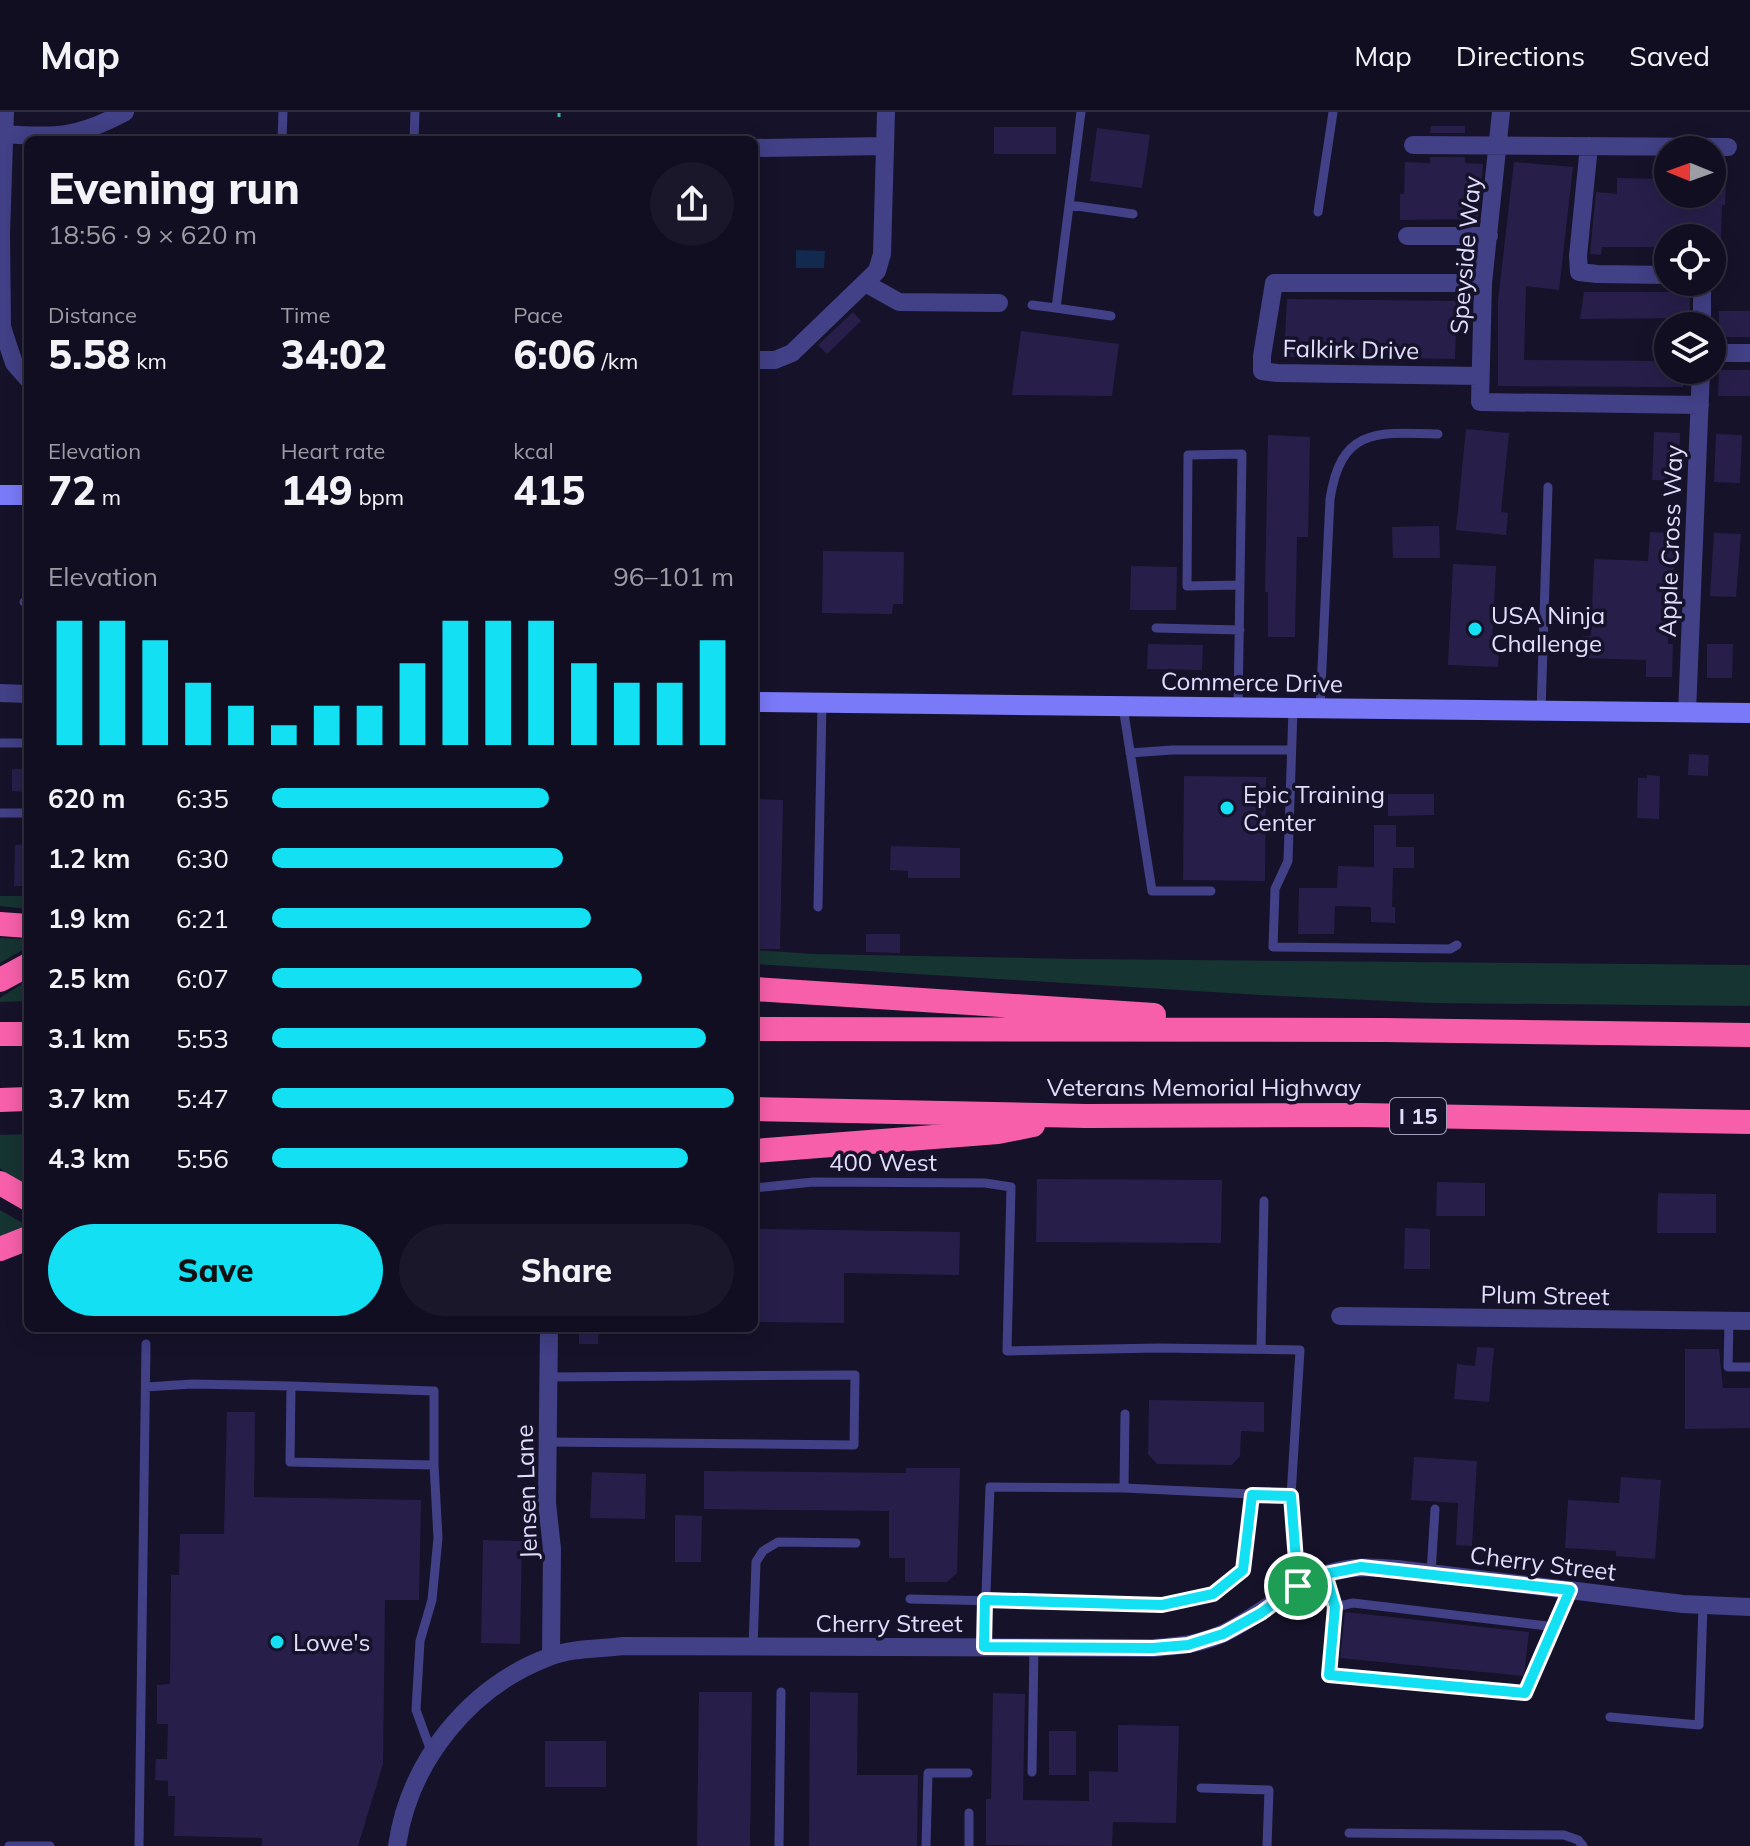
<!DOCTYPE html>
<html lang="en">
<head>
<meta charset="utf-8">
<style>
  :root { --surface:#100e20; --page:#191729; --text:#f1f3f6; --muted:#9c9ca5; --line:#302e3e; --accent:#14e0f3 }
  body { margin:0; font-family:Mulish,sans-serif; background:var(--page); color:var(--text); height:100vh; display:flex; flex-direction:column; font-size:30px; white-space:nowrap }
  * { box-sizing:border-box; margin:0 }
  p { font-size:26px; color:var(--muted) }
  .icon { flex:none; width:44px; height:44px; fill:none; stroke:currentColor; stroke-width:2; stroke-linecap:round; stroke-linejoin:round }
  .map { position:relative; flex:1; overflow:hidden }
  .sheet { position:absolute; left:24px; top:24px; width:734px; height:1196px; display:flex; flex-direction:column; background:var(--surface); border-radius:12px; box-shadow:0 4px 20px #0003,0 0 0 2px var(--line) }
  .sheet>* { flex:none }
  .needle { width:52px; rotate:271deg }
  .fabs { position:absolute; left:1654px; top:24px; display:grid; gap:16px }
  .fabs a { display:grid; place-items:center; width:72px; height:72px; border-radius:50%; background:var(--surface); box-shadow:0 4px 20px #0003,0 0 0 2px var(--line); font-size:40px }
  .pin { position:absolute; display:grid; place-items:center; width:68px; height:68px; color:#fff; margin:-34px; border:4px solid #fff; border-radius:50%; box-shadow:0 2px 8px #0007 }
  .round { display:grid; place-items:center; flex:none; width:84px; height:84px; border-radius:42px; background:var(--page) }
  .headline { display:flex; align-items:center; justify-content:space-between; height:136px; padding:0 24px }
  h1 { font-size:44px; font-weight:800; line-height:60px }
  .figures { display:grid; grid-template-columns:repeat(3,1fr); gap:12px; height:136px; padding:8px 24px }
  .figures div { display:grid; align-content:center }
  .figures b { font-size:40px; font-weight:800 }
  .figures small { font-size:22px; font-weight:400 }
  .figures p { font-size:22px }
  .chart { height:224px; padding:16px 24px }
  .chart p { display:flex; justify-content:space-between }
  .chart svg { width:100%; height:144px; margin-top:8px; stroke:var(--accent); stroke-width:6 }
  .button { display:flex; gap:16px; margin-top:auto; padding:16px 24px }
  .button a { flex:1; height:92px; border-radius:48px; background:var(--accent); color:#111; font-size:32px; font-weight:800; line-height:92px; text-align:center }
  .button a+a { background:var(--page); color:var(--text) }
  ul { padding:0 24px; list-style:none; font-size:26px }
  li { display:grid; grid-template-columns:128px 96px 1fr; align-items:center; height:60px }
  li i { height:20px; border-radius:10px; background:var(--accent) }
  header { display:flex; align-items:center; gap:48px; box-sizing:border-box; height:112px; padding:0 40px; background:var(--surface); border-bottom:2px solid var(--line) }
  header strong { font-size:38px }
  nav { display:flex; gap:44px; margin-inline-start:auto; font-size:28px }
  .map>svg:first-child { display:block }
</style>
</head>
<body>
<header>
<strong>Map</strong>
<nav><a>Map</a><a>Directions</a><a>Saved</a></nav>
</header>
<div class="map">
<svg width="1750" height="1734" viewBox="0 0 1750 1734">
  <rect width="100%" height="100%" fill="#16122a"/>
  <path fill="#163432" d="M0 784H28V797L0 794Z
    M0 826 28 827V835L0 851Z
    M754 838 815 842 1079 847 1750 853V894L1432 891 1261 883 754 852Z
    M28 868V889L0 890V886Z
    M28 1022V1074L12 1066 0 1056V1023Z
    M0 1098 28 1114 0 1125Z"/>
  <path fill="#122a4e" d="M796 138 825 139 824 156H796Z"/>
  <path fill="#271f4a" d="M1431 14H1465V21H1430Z
    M994 15H1056V42H994Z
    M1097 16 1150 23 1142 76 1090 69Z
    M1430 45H1465V51L1483 52 1481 78H1478V107L1400 108V82H1404L1405 50 1430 51Z
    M1514 50 1573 55 1559 178 1526 174 1524 248 1668 249V258H1684L1683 275 1498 274V189Z
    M1617 66 1668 67V82H1712V67H1726L1725 93H1722L1721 126H1668V135H1602L1601 143 1590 142 1596 80 1617 82Z
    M1584 180H1690V206L1580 207Z
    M1287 187 1457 189 1455 247 1284 245Z
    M1719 199H1750V225H1719Z
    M853 200 861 209 827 242 818 233Z
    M1021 219 1119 232 1112 284 1012 283Z
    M1719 258H1750V284H1718Z
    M1466 317 1509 321 1501 400 1508 401 1506 423 1456 418Z
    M1654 320 1680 321 1678 369 1652 368Z
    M1716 322 1742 323 1740 371 1714 370Z
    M1268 323 1310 325 1308 425H1297L1295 525H1268V480H1265Z
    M1439 414 1440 446H1393L1392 415Z
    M1650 420 1676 421 1673 484 1669 498 1668 532H1673L1672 565H1646V548L1582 546 1583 524H1591L1594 447 1648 449Z
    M1714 421 1741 422 1736 485 1710 484Z
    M823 439 904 440 903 492H893L892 502 822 501Z
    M1453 452 1496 454 1492 533 1499 534 1498 555 1448 553Z
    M1131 454 1177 455 1176 498H1130Z
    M1148 532 1203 533 1202 558 1147 557Z
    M1707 532H1733L1732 566H1707Z
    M1689 642 1709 643 1708 664 1688 663Z
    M12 657H28V680L12 679Z
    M1647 663 1660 664 1659 707 1637 706 1638 666H1647Z
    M1184 664 1266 665 1265 769 1183 768Z
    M1388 682H1434V703L1388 704Z
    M754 687 783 688 780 837H754Z
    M1374 713H1396V735H1414V756H1393L1392 795H1395V811L1371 810V795L1335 794 1334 822H1298L1299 776H1337L1338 754 1374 755Z
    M15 733H28V774H14Z
    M891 734 960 736V766H908V759L890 758Z
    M866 822H900V841L866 840Z
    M1037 1067 1222 1068 1221 1131 1036 1130Z
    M1437 1070 1485 1071V1104H1436Z
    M1658 1081 1716 1082V1121H1657Z
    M1405 1116 1430 1117V1157H1404Z
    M754 1117 960 1120 959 1163 844 1161V1211L754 1210Z
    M579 1216H599L598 1232H579Z
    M1477 1235 1494 1236 1489 1290 1454 1287 1457 1252 1475 1254Z
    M1685 1237H1719L1723 1276H1750V1316L1685 1317Z
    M1149 1288 1264 1290V1320L1241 1319 1240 1344 1232 1353 1157 1352 1148 1342Z
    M227 1300H255L254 1385 421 1388 419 1488H385L383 1652 358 1734H262V1726L174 1724 175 1684H168V1669L155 1668 156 1647H167L168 1612H157V1573L170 1572 171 1463H179L180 1422H224Z
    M1414 1345 1477 1349 1472 1434 1456 1433 1458 1391 1411 1388Z
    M906 1356H960L957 1461 947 1470H905V1446H889V1399L704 1397V1359L906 1361Z
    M592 1360 646 1362 645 1407 590 1406Z
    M1621 1365 1661 1368 1655 1447 1616 1444V1439L1565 1436 1568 1388 1619 1391Z
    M675 1403 702 1404 701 1450H675Z
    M483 1428 522 1429 520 1532 481 1531Z
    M1345 1500 1529 1520 1524 1564 1340 1546Z
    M699 1580H752L750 1734H697Z
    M810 1580 858 1581 857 1663H918L917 1734H809Z
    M993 1581 1025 1582 1023 1688 1089 1689V1659L1118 1660V1613L1179 1614 1176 1711 1113 1710 1112 1734 986 1733V1687H991Z
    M1049 1619H1076V1663H1049Z
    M545 1629H606V1675H545Z"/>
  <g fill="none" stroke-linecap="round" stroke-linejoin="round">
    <path stroke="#37b7ad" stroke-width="3" stroke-dasharray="4 6" stroke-linecap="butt" d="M559 5V0"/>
    <path stroke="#424086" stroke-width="9" d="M1081 0 1056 196 1111 204
      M282 28 283 0
      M414 28 415 0
      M1070 93 1133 102
      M1318 100 1333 0
      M1032 193 1056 196
      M24 490 28 492
      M1156 516 1240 518
      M1123 595 1152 779H1211
      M1238 596 1242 342 1188 343 1187 474 1240 473
      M1293 597 1288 749 1275 777 1273 835 1450 837 1457 833
      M1320 597 1330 387C1341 316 1376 320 1438 322
      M1541 600 1548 375
      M0 631H28
      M1130 641 1172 638H1291
      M0 701H28
      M818 795 822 591
      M754 1076 813 1070 985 1071 1011 1075 1007 1239 1158 1236 1300 1238 1291 1384
      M1729 1209 1728 1255H1750
      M1261 1237 1264 1089
      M291 1274 434 1279V1353
      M146 1275 192 1272 291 1274 290 1350 434 1353 438 1426 432 1488 420 1529 416 1598 431 1639
      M547 1330 854 1333 855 1263 548 1265
      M1124 1376 1125 1302
      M1431 1461 1435 1397
      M1325 1462 1335 1495
      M910 1487 1162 1493 1213 1482 1243 1458 1252 1383
      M1556 1515 1353 1491 1335 1495 1329 1563 1525 1581 1570 1478
      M753 1535 756 1450 763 1439 778 1430 856 1431
      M984 1535 990 1375 1124 1376 1291 1384 1298 1474
      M1610 1605 1699 1613 1703 1493
      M1032 1660 1034 1535
      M1201 1676 1269 1678 1267 1734
      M1349 1721 1564 1723 1578 1728 1583 1734
      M9 1734H50
      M139 1734 146 1232
      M779 1734 781 1580
      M926 1734 928 1661H968
      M969 1734V1701"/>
    <path stroke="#424086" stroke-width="18" d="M5 0 1 122 2 215 14 251 28 267
      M1501 0 1483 171 1480 290 1700 293
      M5 22C56 26 79 25 125 0
      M1413 33 1728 35
      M1589 34 1578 144 1579 160 1597 162 1668 163
      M754 36 885 34
      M1407 124H1489
      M865 171 899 190 999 191
      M1702 214V170
      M1712 241H1750
      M754 248H775L792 241 877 159 882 142 886 0
      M1480 264 1277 261 1262 259V244L1274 171H1483
      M0 581 28 582
      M1687 601 1701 258
      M1340 1204 1750 1209
      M549 1216 547 1391 552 1437 551 1543
      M397 1734C409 1650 469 1575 549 1545 571 1536 599 1537 623 1534L1153 1536C1178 1534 1203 1532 1226 1520 1265 1501 1297 1467 1341 1458 1360 1454 1378 1456 1397 1457L1683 1492 1750 1495"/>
    <path stroke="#7a79f8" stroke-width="20" d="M0 383H28
      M754 590 1750 601"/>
    <path stroke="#f75faa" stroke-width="24" d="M0 812 28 814
      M0 868 28 853
      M754 877 1154 903
      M754 917 1384 918 1750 923
      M0 922H28
      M0 988 28 987
      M754 997 1086 1004 1362 1003 1750 1010
      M754 1039 998 1020 1033 1013
      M0 1071 28 1087
      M0 1137 28 1126"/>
  </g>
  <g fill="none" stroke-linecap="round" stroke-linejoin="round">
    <g stroke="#fff" stroke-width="16">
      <path id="route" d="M1298 1474 1261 1501 1223 1522 1188 1533 1153 1536 984 1535 985 1488 1162 1493 1213 1482 1243 1458 1252 1383 1291 1384 1298 1474 1325 1462 1335 1495 1329 1563 1525 1581 1570 1478 1361 1455 1325 1462 1298 1474"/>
    </g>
    <use href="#route" stroke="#14e0f3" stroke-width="10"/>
  </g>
  <g fill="#14e0f3" stroke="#16122a" stroke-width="3">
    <circle cx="1475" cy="517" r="8"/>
    <circle cx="1227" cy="696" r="8"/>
    <circle cx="277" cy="1530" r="8"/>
  </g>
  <g text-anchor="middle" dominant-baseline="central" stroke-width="7" stroke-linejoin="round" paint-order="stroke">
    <rect fill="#16122a" stroke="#a3a0be" stroke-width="2" x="1390" y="986" width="56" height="36" rx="6"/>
    <g font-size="22" font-weight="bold" fill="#e0ddfd">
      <text x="1418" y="1004">I 15</text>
    </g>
    <g font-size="24" fill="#e0ddfd" stroke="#16122a">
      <text transform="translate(1465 143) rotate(-85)">Speyside Way</text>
      <text transform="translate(1351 237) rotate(1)">Falkirk Drive</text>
      <text transform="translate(1670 429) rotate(-88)">Apple Cross Way</text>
      <text transform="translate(1252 570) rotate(1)">Commerce Drive</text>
      <text x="1204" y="975">Veterans Memorial Highway</text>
      <text x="883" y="1050">400 West</text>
      <text transform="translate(1545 1183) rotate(1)">Plum Street</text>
      <text transform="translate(526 1380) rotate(-92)">Jensen Lane</text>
      <text transform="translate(1543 1451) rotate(7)">Cherry Street</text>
      <text x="889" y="1511">Cherry Street</text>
    </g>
    <g font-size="24" fill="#e0ddfd" stroke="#16122a" text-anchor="start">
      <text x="1491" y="503">USA Ninja<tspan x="1491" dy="28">Challenge</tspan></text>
      <text x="1243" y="682">Epic Training<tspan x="1243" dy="28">Center</tspan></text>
      <text x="293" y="1530">Lowe's</text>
    </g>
  </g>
</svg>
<div class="fabs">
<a><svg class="needle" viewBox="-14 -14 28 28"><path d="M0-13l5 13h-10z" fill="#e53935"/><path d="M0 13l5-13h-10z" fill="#9c9ca5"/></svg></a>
<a><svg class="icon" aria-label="locate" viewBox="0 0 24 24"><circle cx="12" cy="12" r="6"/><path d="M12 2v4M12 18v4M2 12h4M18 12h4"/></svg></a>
<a><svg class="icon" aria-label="layers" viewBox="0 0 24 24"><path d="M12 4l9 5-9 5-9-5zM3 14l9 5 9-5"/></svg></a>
</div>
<div class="pin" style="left:1298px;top:1474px;background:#1e9e55"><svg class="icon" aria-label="arrive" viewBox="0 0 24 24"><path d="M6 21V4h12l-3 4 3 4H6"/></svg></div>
<section class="sheet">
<div class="headline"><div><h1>Evening run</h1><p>18:56 · 9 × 620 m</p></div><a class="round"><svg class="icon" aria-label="share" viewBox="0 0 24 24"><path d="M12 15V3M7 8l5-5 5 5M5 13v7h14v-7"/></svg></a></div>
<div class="figures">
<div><p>Distance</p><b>5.58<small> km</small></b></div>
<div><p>Time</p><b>34:02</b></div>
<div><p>Pace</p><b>6:06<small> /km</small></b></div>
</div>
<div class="figures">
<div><p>Elevation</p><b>72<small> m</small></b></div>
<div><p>Heart rate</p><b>149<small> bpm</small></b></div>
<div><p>kcal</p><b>415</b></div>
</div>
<div class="chart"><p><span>Elevation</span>96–101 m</p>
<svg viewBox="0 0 160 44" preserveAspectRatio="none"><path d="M5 44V6M15 44V6M25 44V12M35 44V25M45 44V32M55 44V38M65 44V32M75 44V32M85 44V19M95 44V6M105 44V6M115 44V6M125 44V19M135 44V25M145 44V25M155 44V12"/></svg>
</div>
<ul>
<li><b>620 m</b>6:35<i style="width:60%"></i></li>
<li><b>1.2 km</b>6:30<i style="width:63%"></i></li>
<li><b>1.9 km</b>6:21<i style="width:69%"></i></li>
<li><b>2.5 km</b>6:07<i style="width:80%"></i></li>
<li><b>3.1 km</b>5:53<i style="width:94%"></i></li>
<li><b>3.7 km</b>5:47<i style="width:100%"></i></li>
<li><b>4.3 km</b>5:56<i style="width:90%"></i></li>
</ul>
<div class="button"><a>Save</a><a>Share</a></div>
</section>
</div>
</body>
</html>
